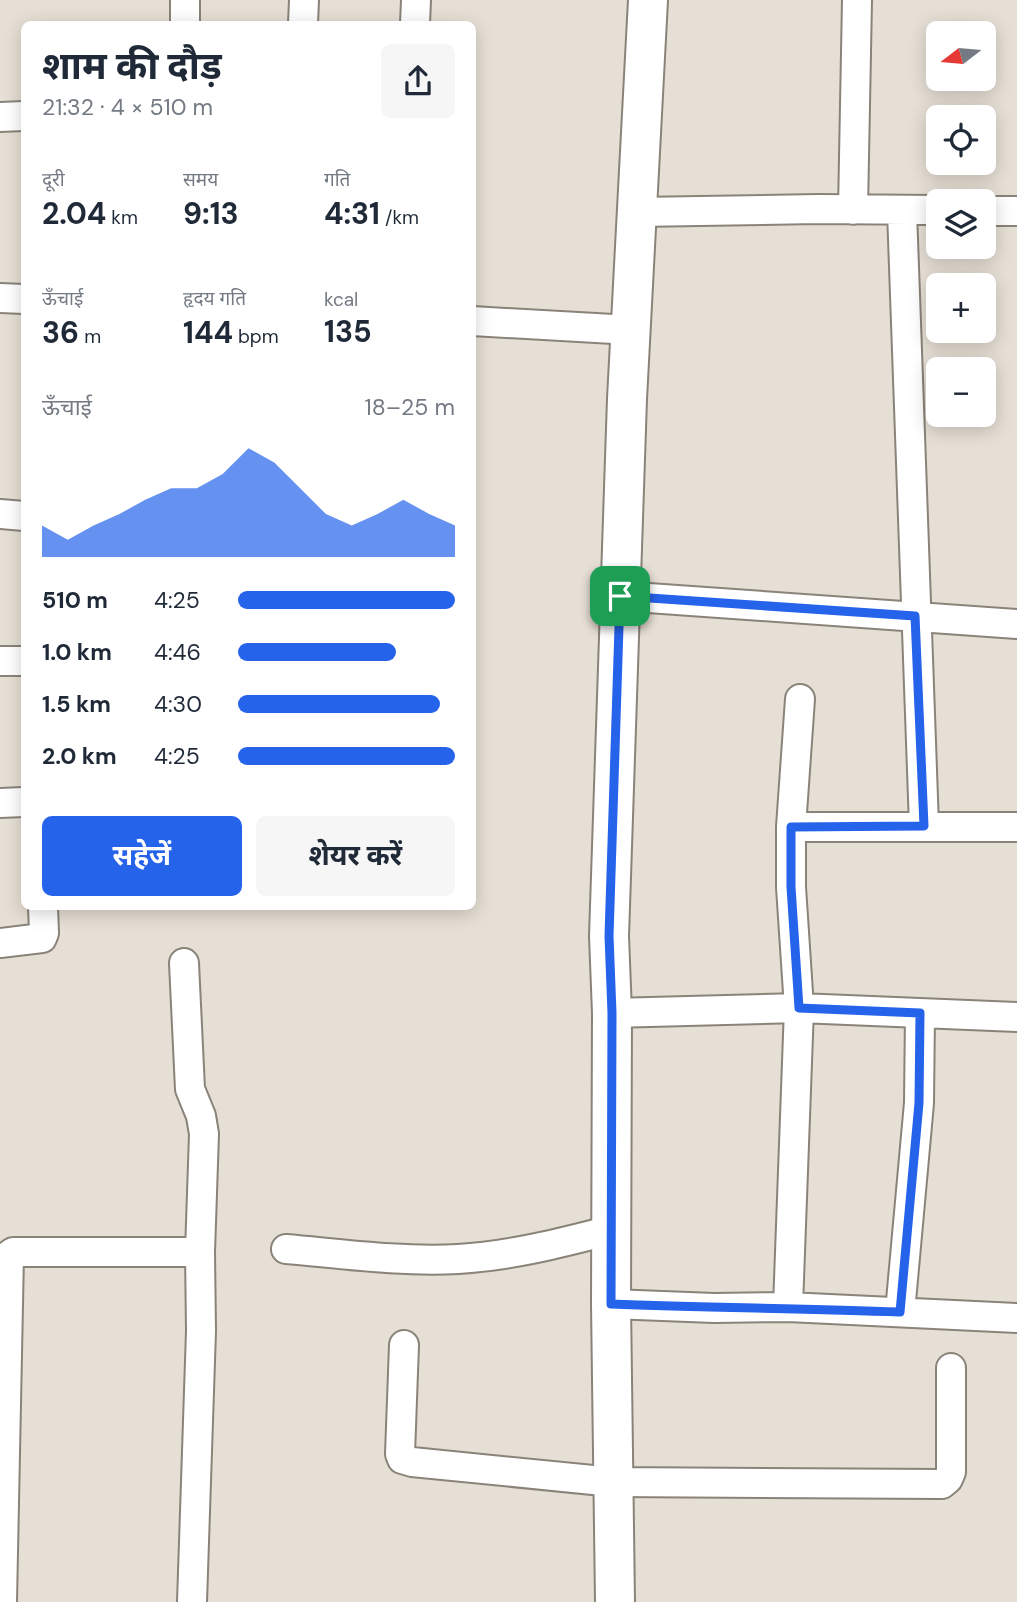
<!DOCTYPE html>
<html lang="hi">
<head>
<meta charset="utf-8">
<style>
  :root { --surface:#fff; --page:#f6f6f7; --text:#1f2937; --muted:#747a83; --accent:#2563eb }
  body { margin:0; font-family:"DM Sans","Noto Sans Devanagari",sans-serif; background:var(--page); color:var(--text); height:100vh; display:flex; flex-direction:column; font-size:26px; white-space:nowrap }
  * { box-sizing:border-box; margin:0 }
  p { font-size:23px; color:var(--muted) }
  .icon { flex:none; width:38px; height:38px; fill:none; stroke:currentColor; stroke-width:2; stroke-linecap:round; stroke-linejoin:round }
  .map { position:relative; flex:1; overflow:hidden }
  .drawer { position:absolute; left:21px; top:21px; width:455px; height:889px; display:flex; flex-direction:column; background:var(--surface); border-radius:10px; box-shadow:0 4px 18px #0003 }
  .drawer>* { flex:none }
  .needle { width:46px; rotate:254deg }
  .controls { position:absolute; left:926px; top:21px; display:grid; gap:14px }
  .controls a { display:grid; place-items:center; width:70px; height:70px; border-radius:10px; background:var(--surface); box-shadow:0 4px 18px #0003; font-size:35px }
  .pin { position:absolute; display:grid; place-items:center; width:60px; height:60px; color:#fff; margin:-30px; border-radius:14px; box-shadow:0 4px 10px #0006 }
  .round { display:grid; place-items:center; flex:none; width:74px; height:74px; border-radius:10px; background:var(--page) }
  .summary { display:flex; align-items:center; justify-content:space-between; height:119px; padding:0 21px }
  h1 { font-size:38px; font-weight:700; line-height:52px }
  .figures { display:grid; grid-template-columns:repeat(3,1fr); gap:10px; height:119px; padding:7px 21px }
  .figures div { display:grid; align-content:center }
  .figures b { font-size:30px; font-weight:700 }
  .figures small { font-size:19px; font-weight:400 }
  .figures p { font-size:19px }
  .chart { height:196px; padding:14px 21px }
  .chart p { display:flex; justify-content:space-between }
  .chart svg { width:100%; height:126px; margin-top:7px; fill:var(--accent); opacity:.7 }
  .primary-button { display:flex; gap:14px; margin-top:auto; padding:14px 21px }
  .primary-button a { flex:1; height:80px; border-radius:10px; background:var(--accent); color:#fff; font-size:28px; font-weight:700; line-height:80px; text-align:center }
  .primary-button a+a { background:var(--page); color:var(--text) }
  ul { padding:0 21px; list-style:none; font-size:23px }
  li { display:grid; grid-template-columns:112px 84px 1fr; align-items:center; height:52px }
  li i { height:18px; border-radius:9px; background:var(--accent) }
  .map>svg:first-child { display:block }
</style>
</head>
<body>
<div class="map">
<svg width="1017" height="1602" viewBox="0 0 1017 1602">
  <rect width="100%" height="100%" fill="#e6dfd5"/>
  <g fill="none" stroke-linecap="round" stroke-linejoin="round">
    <g stroke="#898379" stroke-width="32">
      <path id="street" d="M185 24V0
        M303 24 304 0
        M415 24 416 0
        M0 117 24 116
        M853 210 857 0
        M902 211 924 826
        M984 211H1017
        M636 212 818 209 938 210
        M0 298 24 299
        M472 321 631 330
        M0 514 24 516
        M620 596 1017 624
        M0 661H24
        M0 803 24 802
        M791 827H1017
        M0 943 42 938 44 933 43 906
        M184 963 190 1089 201 1116 204 1134 200 1252 201 1331 192 1602
        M612 1013 799 1008 1017 1017
        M286 1249C343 1254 401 1262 458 1259 510 1256 561 1243 611 1230
        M611 1304 714 1308 788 1307 1017 1318
        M788 1307 799 1008 791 887V827L800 699
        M900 1312 919 1103 920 1013
        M404 1345 400 1454 402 1459 412 1462 613 1482 942 1484 948 1479 951 1472V1368
        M2 1602 9 1255 13 1252H200"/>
    </g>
    <g stroke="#898379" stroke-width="42">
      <path id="primary" d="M615 1602 611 1304 612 1013 609 936 627 399 648 0"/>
    </g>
    <use href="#street" stroke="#fff" stroke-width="28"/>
    <use href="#primary" stroke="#fff" stroke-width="38"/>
  </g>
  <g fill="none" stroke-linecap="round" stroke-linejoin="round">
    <g stroke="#fff" stroke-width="14">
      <path id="route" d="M620 596 915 616 924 826 791 827V887L799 1008 920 1013 919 1103 900 1312C803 1308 707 1308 611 1304L612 1013 609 936Z"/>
    </g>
    <use href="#route" stroke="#2563eb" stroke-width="9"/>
  </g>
</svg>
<div class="controls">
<a><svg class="needle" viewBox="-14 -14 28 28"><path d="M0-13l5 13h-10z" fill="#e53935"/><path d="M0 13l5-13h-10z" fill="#747a83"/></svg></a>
<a><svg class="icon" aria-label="locate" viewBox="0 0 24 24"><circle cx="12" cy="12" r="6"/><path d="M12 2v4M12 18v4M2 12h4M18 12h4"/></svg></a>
<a><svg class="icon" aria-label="layers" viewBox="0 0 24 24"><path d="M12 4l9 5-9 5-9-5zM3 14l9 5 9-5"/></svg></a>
<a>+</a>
<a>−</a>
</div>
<div class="pin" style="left:620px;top:596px;background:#1e9e55"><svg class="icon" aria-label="arrive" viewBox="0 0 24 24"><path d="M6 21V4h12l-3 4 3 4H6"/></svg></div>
<section class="drawer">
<div class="summary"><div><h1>शाम की दौड़</h1><p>21:32 · 4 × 510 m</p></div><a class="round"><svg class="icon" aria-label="share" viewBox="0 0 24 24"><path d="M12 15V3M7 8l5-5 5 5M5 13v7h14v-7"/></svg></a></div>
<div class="figures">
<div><p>दूरी</p><b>2.04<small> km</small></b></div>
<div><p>समय</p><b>9:13</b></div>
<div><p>गति</p><b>4:31<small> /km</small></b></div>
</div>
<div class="figures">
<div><p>ऊँचाई</p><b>36<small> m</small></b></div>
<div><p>हृदय गति</p><b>144<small> bpm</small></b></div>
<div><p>kcal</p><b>135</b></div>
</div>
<div class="chart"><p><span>ऊँचाई</span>18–25 m</p>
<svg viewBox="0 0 160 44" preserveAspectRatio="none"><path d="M0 44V33L10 38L20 33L30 29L40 24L50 20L60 20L70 15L80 6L90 11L100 20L110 29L120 33L130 29L140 24L150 29L160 33V44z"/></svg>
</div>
<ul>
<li><b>510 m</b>4:25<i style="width:100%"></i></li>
<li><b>1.0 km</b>4:46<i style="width:73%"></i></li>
<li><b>1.5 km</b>4:30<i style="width:93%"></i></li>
<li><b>2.0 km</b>4:25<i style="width:100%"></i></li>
</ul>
<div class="primary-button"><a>सहेजें</a><a>शेयर करें</a></div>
</section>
</div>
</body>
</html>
